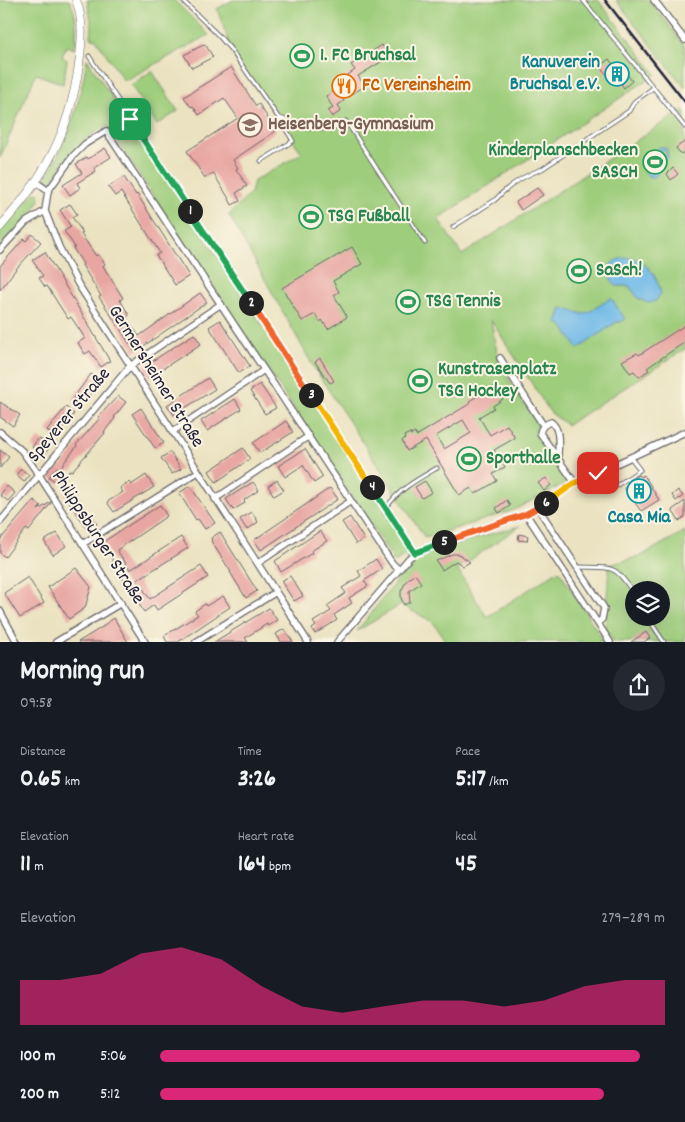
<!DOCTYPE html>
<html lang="en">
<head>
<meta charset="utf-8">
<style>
  :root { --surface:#171b24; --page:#242831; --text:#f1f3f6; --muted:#9ea1a6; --accent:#db2777 }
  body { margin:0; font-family:Dekko,sans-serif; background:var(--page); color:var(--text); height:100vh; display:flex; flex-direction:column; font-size:19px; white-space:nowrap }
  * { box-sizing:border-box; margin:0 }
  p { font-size:16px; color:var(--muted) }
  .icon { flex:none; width:28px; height:28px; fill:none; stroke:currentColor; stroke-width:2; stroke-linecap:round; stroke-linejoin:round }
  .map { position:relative; height:642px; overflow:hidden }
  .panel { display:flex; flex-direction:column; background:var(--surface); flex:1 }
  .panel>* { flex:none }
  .buttons { position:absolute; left:625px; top:581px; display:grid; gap:10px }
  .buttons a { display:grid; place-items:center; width:45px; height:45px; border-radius:50%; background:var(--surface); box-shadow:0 5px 20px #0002; font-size:25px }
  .pin { position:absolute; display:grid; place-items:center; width:42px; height:42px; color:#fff; margin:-21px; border-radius:10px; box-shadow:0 2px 8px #0006 }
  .km { position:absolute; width:25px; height:25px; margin:-12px; border-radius:50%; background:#222; color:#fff; font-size:14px; line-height:25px; text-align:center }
  .round { display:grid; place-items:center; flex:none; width:52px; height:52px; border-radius:26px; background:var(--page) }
  .summary { display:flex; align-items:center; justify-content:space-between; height:85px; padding:0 20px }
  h1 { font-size:28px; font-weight:700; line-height:38px }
  .figures { display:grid; grid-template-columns:repeat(3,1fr); gap:8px; height:85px; padding:5px 20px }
  .figures div { display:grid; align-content:center }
  .figures b { font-size:25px; font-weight:700 }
  .figures small { font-size:14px; font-weight:400 }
  .figures p { font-size:14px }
  .chart { height:140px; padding:10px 20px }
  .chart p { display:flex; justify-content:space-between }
  .chart svg { width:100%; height:90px; margin-top:5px; fill:var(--accent); opacity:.7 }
  ul { padding:0 20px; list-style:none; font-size:16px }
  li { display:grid; grid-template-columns:80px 60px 1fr; align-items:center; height:38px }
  li i { height:12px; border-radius:6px; background:var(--accent) }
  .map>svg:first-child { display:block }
</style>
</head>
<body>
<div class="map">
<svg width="685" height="642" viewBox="0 0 685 642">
  <rect width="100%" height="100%" fill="#fcf5e5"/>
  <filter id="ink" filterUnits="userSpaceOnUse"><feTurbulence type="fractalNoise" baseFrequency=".02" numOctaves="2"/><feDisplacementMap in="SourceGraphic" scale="10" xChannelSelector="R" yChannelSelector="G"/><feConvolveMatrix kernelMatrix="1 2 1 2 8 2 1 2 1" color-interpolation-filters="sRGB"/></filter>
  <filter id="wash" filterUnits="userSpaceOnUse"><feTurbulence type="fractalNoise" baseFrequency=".0096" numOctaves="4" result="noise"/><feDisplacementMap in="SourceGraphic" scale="20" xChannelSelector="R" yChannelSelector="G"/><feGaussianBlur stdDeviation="1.12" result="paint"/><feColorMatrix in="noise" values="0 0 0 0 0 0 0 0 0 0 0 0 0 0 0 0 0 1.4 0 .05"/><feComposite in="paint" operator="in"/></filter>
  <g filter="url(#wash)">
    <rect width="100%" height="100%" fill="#eae2c0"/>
    <path fill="#9ecd7b" stroke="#60785b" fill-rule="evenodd" d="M0 0H69C78 15 77 32 75 49L66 46 62 57 67 60 63 84 36 74 0 158Z
      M87 0H174L209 35 124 81 96 39 91 37 92 26Z
      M233 0H598L656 74 438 219 462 255 683 110 685 112V349L567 425 550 412 491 320 499 363 538 426 549 452 566 483 514 510 425 538 313 366 229 215 251 193 254 181 302 153 235 59 217 9Z
      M616 0H649L685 46V88Z
      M87 59 411 551 395 562 107 126C82 138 66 157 52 181H47L46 177C69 139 80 103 87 59Z
      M152 71 178 111 157 125 131 85Z
      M35 193 39 194 40 200 26 222 0 250V227Z
      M520 526 457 569 487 617 559 570 604 642H446L433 622 401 605 357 631 391 588 405 568 420 553Z
      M685 531V642H614L605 630 609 565 641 556ZM634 590H661V618H634Z"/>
    <path fill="#70b9e8" stroke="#496e92" d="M659 147H663L667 149 668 158 664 162 655 163 658 167V173L655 177H649L643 169 645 164 652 161 662 160 667 153 664 150 660 154 657 152V150Z
      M633 258C650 265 656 275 661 293L656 301 648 303 639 299 629 286H616C607 277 605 263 620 259 624 258 629 258 633 258Z
      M611 298 625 319 619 323 618 321 578 349 562 325 557 323 562 308 583 314 591 311Z"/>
    <g id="blocks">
      <path fill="#e8a6a2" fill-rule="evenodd" d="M205 44 213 57 192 68 184 55Z
        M382 45 389 57 358 76 365 86 352 94 348 88 351 86 345 77 355 70 351 65Z
        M609 59 619 72 623 69 632 81 624 88 616 77 611 80 600 66Z
        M231 67 256 106 259 104 276 131 233 160 238 168 236 169 247 186 236 193 240 201 232 205 228 197 213 173 205 178 187 151 238 118 224 98 199 115 193 106 191 107 184 97Z
        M336 89 344 101 338 105 341 111 332 117 328 111 333 108 326 96Z
        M685 141V151L681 154 676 148Z
        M105 148 111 157 94 168 96 171 77 183 80 188 70 195 63 185 82 173 76 164 87 157 88 159Z
        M673 168 678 174 671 180 667 174Z
        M124 177 136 195 137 194 189 276 175 285 156 255 160 253 121 192 115 196 108 187Z
        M537 188 543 195 521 210 516 202Z
        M70 204 77 214 72 217 83 233 81 234 96 256 98 254 105 264 103 266 123 298 120 300 129 315 126 318 139 336 200 293 207 302 135 352 99 297 101 296 82 265 83 264 73 248 75 247 64 231 71 227 60 210Z
        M32 234 41 242 16 269 0 290V266L24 239 26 241Z
        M352 247 362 264 333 281 339 292 334 295 347 317 328 329 322 320 320 322 315 314 302 321 282 288Z
        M45 252 110 361 101 367 90 351 85 354 78 343 85 338 71 317 68 319 47 286 45 287 39 278 43 276 32 260Z
        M220 320 250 366 239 373 209 327Z
        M685 325V342L647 368 649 370 639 377 634 371 630 373 622 361 637 353 639 355Z
        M194 334 201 344 150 377 143 367Z
        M320 358 334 381 330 383 315 362Z
        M91 374 101 382 81 404 73 398Z
        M208 378 215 389 174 415 167 405Z
        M260 384 276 408 265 414 250 391Z
        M495 386 503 399 493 406 494 408 479 417 490 435 507 425 515 438 494 450 505 467 493 474 497 481 475 494 471 488 459 495 426 440 407 451 402 441 405 438 404 436 410 433 411 435 415 433 416 436 471 403 469 401ZM463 420 471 433 444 449 436 436Z
        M118 396 126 402 114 417 115 418 104 432 105 433 72 471 70 470 59 484 49 477 57 467 59 469 77 446 76 445 100 418 98 417Z
        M235 399 241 409 207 431 201 421Z
        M0 402 20 415 13 426 0 417Z
        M66 407 74 414 55 437 47 430Z
        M141 408 164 443 155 448 132 414Z
        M286 421 293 432 260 453 253 443Z
        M39 438 50 447 43 456 32 447Z
        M243 448 250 459 216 482 209 471Z
        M305 449 323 477 314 483 303 465 285 477 278 466Z
        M0 450 9 457 0 468Z
        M170 452 181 469 172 474 161 458Z
        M21 469 29 475 24 482 16 475Z
        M146 475 154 487 114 512 107 502 123 492 120 488 129 482 131 485Z
        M638 475 640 477 644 475 659 500 641 511 624 488 633 482 631 480Z
        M546 478 551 485 544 491 538 483Z
        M277 480 284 490 274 496 268 486Z
        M425 481 432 492 422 498 415 487Z
        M253 482 259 490 244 500 245 503 233 510 226 499Z
        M7 486 15 493 8 501 0 495Z
        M190 486 215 523 205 529 198 519 196 520 179 493Z
        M330 488 338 499 261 550 254 540Z
        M72 489 88 515 90 514 97 524 88 530 64 494Z
        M678 490 683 496 676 501 672 495Z
        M34 500 41 506 38 510 51 502V503L29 531 26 529 5 557 0 553V540Z
        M507 500 510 506 499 513 496 508Z
        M685 501V517L679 521 672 510Z
        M160 505 167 516 117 550 130 570 181 537 188 548 137 580 150 599 201 566 208 577 157 610 154 605 144 612 119 572 103 542Z
        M252 512 258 522 247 530 240 519Z
        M350 517 364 539 356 544 342 522Z
        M320 531 327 541 311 551 312 553 281 572 275 561Z
        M220 532 257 591 246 598 230 572H231L211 541 212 540 211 538Z
        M57 533 66 546 53 555 44 541Z
        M519 534 528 536 527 541 518 540Z
        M452 554H459L470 562 463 566 456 561 442 570 436 561Z
        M376 559 382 569 364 581 368 586 349 598 352 603 334 615 337 620 315 634 312 629 316 626 313 622 331 611 327 606 346 593 342 588 361 576 358 571Z
        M76 568 91 587 85 608 69 619 48 587Z
        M415 574 421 583 409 591 410 602 404 605 401 598V591L407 580Z
        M290 576 303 596 294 601 281 581Z
        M28 577 44 603 20 618 4 593Z
        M223 596 230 607 178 642H167L164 636 198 615 195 611 205 604 206 606Z
        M269 608 277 620 268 626 267 624 245 638 248 642H214Z
        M114 618 128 642H78L104 626V625Z
        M284 629 289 636 293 642H281L276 634Z
        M646 632 650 638 644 642H631Z"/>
    </g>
  </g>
  <g filter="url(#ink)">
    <use href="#blocks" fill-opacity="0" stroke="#68656a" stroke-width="1"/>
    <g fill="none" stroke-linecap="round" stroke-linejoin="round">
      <g stroke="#68656a" stroke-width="5">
        <path id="service" d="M182 0 219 36 232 51 278 117 299 126 326 129 333 128 346 121 425 243
          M583 0 685 127
          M89 56 415 553
          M261 161 293 141 279 118
          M453 227 495 200C508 186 525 175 542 169L629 111 635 101 653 88
          M616 486 640 470 631 458
          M386 508C399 489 418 479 437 468
          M578 567C613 568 614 563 634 594
          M648 618 664 642"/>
      </g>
      <g stroke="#68656a" stroke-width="8">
        <path id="minor" d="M654 0 685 40
          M36 182 48 191
          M0 250 26 222 45 211
          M500 358 543 425
          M0 432 22 451 39 475 145 642
          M172 432 264 370
          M558 457C558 446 561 429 551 422 544 424 541 427 540 433L575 483
          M215 499 309 436
          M538 508 604 608 602 619 598 623
          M526 514 610 642
          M0 522 130 366 221 304
          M84 543 198 472
          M258 563 351 501
          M0 611 17 642
          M56 642 121 603
          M196 642 276 592
          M308 642 78 284 59 247 45 211 48 191 73 156 85 144 106 131 392 563 399 570
          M337 642 409 558 415 553 526 514 538 508 575 483 685 432"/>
      </g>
      <g stroke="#68656a" stroke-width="9">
        <path id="secondary" d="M0 227C45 177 70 132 79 64 82 42 84 21 76 0"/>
      </g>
      <use href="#service" stroke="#fff" stroke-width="3"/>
      <use href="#minor" stroke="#fff" stroke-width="5.5"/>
      <use href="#secondary" stroke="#fff" stroke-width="8"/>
      <path stroke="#22223b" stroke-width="2.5" d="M605 0 685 102"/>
    </g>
  </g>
  <g fill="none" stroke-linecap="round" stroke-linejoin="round" filter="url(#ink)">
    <g stroke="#fff" stroke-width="10">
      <path id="split-1" d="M130 119 190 211"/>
    </g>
    <g stroke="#fff" stroke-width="10">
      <path id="split-2" d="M190 211 251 303"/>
    </g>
    <g stroke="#fff" stroke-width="10">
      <path id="split-3" d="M251 303 311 395"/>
    </g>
    <g stroke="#fff" stroke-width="10">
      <path id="split-4" d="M311 395 372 487"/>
    </g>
    <g stroke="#fff" stroke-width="10">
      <path id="split-5" d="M372 487 415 553 444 542"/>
    </g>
    <g stroke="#fff" stroke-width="10">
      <path id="split-6" d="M444 542 526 514 546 503"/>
    </g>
    <g stroke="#fff" stroke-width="10">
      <path id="split-7" d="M546 503 575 483 598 473"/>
    </g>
    <use href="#split-1" stroke="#22a559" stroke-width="6"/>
    <use href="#split-2" stroke="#22a559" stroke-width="6"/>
    <use href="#split-3" stroke="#f0652b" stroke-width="6"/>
    <use href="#split-4" stroke="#f5b400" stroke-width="6"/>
    <use href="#split-5" stroke="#22a559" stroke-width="6"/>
    <use href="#split-6" stroke="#f0652b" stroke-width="6"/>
    <use href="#split-7" stroke="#f5b400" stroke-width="6"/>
  </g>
  <defs>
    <g id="stadium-ring" transform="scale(1.25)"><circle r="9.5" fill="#fcf5e5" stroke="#2e9e5b" stroke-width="1.5"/><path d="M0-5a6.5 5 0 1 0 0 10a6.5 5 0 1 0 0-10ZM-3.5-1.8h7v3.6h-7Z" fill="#2e9e5b"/></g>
    <g id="building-ring" transform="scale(1.25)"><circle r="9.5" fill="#fcf5e5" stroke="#0f9aa8" stroke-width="1.5"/><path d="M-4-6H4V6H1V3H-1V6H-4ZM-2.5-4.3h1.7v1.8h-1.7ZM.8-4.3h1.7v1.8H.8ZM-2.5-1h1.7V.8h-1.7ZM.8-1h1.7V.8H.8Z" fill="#0f9aa8"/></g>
    <g id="restaurant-ring" transform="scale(1.25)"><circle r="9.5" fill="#fcf5e5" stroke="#e8710a" stroke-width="1.5"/><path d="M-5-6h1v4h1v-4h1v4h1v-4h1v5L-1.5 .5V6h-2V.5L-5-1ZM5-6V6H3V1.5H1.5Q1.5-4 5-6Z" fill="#e8710a"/></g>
    <g id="school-ring" transform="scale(1.25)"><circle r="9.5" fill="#fcf5e5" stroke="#8d6e63" stroke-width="1.5"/><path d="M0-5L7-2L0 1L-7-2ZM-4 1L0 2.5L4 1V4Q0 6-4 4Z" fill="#8d6e63"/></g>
  </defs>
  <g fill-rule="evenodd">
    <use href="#stadium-ring" x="302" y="56"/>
    <use href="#building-ring" x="617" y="74"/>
    <use href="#restaurant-ring" x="344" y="86"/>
    <use href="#school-ring" x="250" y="125"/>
    <use href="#stadium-ring" x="655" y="162"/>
    <use href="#stadium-ring" x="311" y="217"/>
    <use href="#stadium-ring" x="579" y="271"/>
    <use href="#stadium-ring" x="408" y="302"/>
    <use href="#stadium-ring" x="420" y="381"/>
    <use href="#stadium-ring" x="469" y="459"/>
    <use href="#building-ring" x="639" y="491"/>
  </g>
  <g text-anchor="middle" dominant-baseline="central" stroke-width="4" stroke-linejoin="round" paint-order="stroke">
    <g font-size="19" font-weight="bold" fill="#27864d" stroke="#fcf5e5" text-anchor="start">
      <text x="320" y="56">1. FC Bruchsal</text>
      <text x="638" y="151" text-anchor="end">Kinderplanschbecken<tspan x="638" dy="22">SASCH</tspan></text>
      <text x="328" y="217">TSG Fußball</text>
      <text x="596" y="271">SaSch!</text>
      <text x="426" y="302">TSG Tennis</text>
      <text x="438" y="370">Kunstrasenplatz<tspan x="438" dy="22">TSG Hockey</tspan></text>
      <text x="486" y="459">Sporthalle</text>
    </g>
    <g font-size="19" font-weight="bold" fill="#0d838f" stroke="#fcf5e5" text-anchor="end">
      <text x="600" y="63">Kanuverein<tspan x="600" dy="22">Bruchsal e.V.</tspan></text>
      <text x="639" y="518" text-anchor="middle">Casa Mia</text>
    </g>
    <g font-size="19" font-weight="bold" fill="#c56008" stroke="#fcf5e5" text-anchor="start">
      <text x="362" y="86">FC Vereinsheim</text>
    </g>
    <g font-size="19" font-weight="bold" fill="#785e54" stroke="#fcf5e5" text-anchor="start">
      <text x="268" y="125">Heisenberg-Gymnasium</text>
    </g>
    <g font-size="19" fill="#22223b" stroke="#fcf5e5">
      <text transform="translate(155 377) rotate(58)">Germersheimer Straße</text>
      <text transform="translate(70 416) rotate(-50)">Speyerer Straße</text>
      <text transform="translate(97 538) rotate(57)">Philippsburger Straße</text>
    </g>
  </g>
</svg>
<div class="buttons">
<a><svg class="icon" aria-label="layers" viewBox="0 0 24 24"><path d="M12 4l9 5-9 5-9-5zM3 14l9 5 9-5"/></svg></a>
</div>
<div class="pin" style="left:130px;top:119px;background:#1e9e55"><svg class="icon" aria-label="arrive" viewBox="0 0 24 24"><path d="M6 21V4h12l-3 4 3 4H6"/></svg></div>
<div class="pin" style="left:598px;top:473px;background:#d93025"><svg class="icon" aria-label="check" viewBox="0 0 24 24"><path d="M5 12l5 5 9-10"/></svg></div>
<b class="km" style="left:190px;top:211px">1</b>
<b class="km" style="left:251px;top:303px">2</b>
<b class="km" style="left:311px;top:395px">3</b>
<b class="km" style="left:372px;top:487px">4</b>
<b class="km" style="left:444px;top:542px">5</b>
<b class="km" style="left:546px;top:503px">6</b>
</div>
<section class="panel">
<div class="summary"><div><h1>Morning run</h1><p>09:58</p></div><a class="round"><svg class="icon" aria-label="share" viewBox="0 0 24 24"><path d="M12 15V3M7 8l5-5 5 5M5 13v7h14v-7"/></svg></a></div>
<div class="figures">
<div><p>Distance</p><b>0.65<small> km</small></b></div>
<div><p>Time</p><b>3:26</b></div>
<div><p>Pace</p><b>5:17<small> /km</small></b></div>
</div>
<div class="figures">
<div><p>Elevation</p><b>11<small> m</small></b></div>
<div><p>Heart rate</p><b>164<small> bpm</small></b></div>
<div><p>kcal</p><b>45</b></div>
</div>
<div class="chart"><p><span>Elevation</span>279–289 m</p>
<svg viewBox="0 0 160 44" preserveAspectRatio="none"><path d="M0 44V22L10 22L20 19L30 9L40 6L50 12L60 25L70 35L80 38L90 35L100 32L110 32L120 35L130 32L140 25L150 22L160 22V44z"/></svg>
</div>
<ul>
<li><b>100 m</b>5:06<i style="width:95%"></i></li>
<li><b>200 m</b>5:12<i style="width:88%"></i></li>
</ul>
</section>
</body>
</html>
